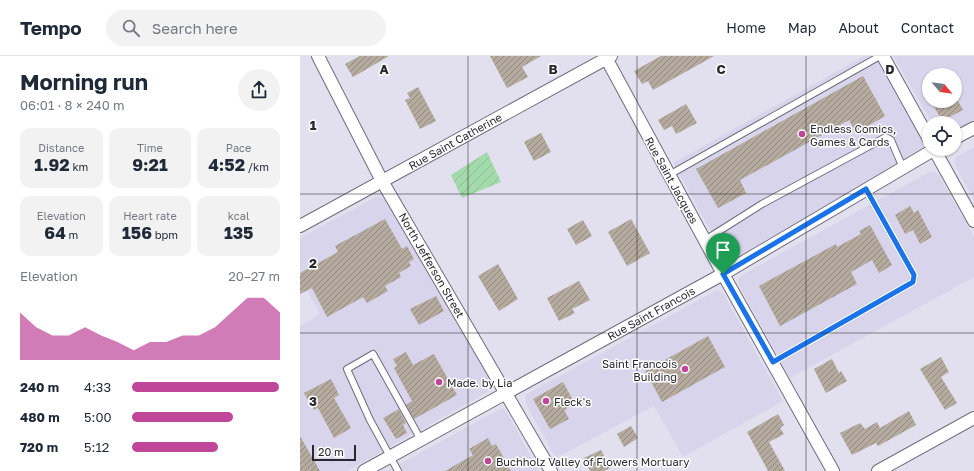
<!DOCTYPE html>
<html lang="en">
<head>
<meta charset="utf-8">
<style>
  :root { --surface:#fff; --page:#f2f2f3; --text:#1f2937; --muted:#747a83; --line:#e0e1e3; --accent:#c04699 }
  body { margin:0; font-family:"Golos Text",sans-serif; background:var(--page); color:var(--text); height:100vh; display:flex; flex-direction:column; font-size:15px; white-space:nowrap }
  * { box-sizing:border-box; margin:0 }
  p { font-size:13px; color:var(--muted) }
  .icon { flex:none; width:22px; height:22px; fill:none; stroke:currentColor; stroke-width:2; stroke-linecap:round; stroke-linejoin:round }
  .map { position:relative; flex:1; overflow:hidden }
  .side { display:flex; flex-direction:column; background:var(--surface); width:300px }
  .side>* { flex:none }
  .needle { width:26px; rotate:119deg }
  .controls { position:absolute; left:622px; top:12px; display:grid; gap:8px }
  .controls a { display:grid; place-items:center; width:40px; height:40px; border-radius:50%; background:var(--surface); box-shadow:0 1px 3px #0004; font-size:20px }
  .scale { position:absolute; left:12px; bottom:10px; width:44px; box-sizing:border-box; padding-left:4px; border:2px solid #29282e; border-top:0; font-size:11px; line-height:14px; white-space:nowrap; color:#29282e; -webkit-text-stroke:3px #fff; paint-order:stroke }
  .pin { position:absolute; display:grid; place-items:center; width:34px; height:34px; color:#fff; margin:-41px -17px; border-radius:50% 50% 50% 0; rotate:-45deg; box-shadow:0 0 4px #0007 }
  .pin .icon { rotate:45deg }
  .round { display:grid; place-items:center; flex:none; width:42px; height:42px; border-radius:21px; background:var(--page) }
  .headline { display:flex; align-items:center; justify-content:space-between; height:68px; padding:0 20px }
  h1 { font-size:22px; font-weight:700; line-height:30px }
  .stats { display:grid; grid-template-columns:repeat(3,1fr); gap:6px; height:68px; padding:4px 20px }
  .stats div { display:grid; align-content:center; border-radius:10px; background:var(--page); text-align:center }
  .stats b { font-size:17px; font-weight:700 }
  .stats small { font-size:11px; font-weight:400 }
  .stats p { font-size:11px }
  .chart { height:112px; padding:8px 20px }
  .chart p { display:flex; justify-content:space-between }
  .chart svg { width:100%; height:72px; margin-top:4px; fill:var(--accent); opacity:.7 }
  ul { padding:0 20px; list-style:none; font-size:13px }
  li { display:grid; grid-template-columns:64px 48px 1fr; align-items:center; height:30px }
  li i { height:10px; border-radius:5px; background:var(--accent) }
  header { display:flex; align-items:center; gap:24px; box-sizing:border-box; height:56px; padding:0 20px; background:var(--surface); border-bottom:1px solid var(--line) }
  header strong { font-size:19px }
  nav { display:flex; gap:22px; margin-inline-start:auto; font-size:14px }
  .search { width:280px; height:36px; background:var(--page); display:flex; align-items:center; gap:10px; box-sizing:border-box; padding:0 14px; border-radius:22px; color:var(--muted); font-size:15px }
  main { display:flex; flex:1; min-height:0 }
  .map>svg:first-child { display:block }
</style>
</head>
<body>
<header>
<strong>Tempo</strong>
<div class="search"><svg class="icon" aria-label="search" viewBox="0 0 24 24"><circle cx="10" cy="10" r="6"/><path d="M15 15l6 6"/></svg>Search here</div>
<nav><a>Home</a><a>Map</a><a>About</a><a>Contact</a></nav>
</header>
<main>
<section class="side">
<div class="headline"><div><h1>Morning run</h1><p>06:01 · 8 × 240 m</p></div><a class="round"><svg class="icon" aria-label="share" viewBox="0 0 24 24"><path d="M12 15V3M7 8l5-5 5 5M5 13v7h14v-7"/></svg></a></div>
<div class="stats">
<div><p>Distance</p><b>1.92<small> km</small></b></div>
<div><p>Time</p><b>9:21</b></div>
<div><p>Pace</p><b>4:52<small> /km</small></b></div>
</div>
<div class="stats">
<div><p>Elevation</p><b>64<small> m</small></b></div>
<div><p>Heart rate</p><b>156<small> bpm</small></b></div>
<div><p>kcal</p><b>135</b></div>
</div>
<div class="chart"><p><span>Elevation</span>20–27 m</p>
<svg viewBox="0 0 160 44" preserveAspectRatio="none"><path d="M0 44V15L10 24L20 29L30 29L40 24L50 29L60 33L70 38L80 33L90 33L100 29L110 29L120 24L130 15L140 6L150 6L160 15V44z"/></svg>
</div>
<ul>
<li><b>240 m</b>4:33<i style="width:99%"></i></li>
<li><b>480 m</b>5:00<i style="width:68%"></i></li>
<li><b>720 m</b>5:12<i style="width:58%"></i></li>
</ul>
</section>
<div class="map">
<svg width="674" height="415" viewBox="0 0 674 415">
  <defs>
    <pattern id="garden-furrows" width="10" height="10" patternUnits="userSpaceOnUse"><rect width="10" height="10" fill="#a2daac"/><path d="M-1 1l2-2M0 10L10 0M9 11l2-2" fill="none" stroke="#8cbb94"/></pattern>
    <pattern id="building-hatch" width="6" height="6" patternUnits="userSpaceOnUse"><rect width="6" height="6" fill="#b4aa9e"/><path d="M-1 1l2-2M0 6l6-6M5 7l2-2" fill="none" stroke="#928a81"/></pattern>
  </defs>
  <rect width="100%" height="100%" fill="#e2e0ef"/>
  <path fill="#d8d4eb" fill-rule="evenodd" d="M564 0H575L623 85V94L621 99 433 203H428L425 201 373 107Z
    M593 0H674V69L655 80V67H632ZM629 19H655V45H629Z
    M674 91V144L657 113 654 105 656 101Z
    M631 115 638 118 674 180V221L490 322 440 232 438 224 442 219Z
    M76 141 84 142 87 145 193 326V333L47 415H0V270L20 258 0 222V182Z
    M417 234 424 239 483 345 383 401 354 350 256 402 227 350 225 342 227 338Z
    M200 353H204L207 357 239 415H87Z"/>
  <path fill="url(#garden-furrows)" d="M187 96 201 126 162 142 151 119Z"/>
  <path fill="url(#building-hatch)" d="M60 0H89L53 21 45 8Z
    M190 0H241L222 11 228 21 207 32Z
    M361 0H414L353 34 348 25 342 28 334 15Z
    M563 20 585 60 556 77 549 64 440 124 446 137 418 152 396 113Z
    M118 31 136 65 120 73 105 44 110 42 107 37Z
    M631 45H658L663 54 642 65Z
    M386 48 397 67 376 78 372 70 364 74 358 64Z
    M241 77 251 96 234 105 224 86Z
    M610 150 614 157 618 154 632 181 620 188 613 174 605 178 595 159Z
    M85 163 102 193 107 190 114 203 109 206 111 210 99 217 101 221 85 230 88 235 67 247 63 241 27 261 12 232 0 238V217L38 196 35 190Z
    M331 163 350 197 327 210 308 176Z
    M283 164 292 180 276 189 267 173Z
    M570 169 592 209 579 217 572 204 551 216 557 228 480 270 459 230 536 188 537 191 561 178 559 175Z
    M198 208 218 243 199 255 178 220Z
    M279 225 290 244 272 253 275 257 259 265 247 242Z
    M136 240 144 255 119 269 110 253Z
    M408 280 425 311 362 346 345 315Z
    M106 296 113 309 134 298 157 339 114 363 106 349 112 345 94 312 97 310 93 303Z
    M641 301 649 316 641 321 657 347 645 354 620 313Z
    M532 303 539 317 541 315 547 325 526 337 514 313Z
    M31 323 39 339 34 342 51 372 34 382 18 352 14 354 4 337Z
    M263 326 275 348 264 354 269 363 250 373 233 343Z
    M99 353 106 367 103 369 107 377 96 383 83 362Z
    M609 355 616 369 578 390 576 387 552 399 540 377 560 367 565 373 577 366 580 372Z
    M478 358 484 369 480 372 484 378 469 386 485 415H468L447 376Z
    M331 370 338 382 324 391 317 378Z
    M0 380 20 415H0Z
    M188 382 192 390 196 388 211 415H145L173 399 169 393Z
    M301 394 310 412 304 415H290L284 402Z"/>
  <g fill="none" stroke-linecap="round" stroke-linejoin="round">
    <g stroke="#6f6d7a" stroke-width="8">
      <path id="service" d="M369 119 580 0
        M405 184 462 148 586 81 591 84 603 112
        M473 306 613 226 614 219 566 133
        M98 415 70 364 47 313 73 298 121 384"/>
    </g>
    <g stroke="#6f6d7a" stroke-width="14">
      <path id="minor" d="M18 0 82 125 251 415
        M305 0 423 218 533 415
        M583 0 629 83
        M655 82 674 72
        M634 93 674 165
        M0 170 311 0
        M64 415 423 218 635 93
        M578 415 674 362"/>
    </g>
    <use href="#service" stroke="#fff" stroke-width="6"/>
    <use href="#minor" stroke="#fff" stroke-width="12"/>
  </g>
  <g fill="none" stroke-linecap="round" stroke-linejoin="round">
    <g stroke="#fff" stroke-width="8">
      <path id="route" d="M566 133 614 219 613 226 473 306 423 218Z"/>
    </g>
    <use href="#route" stroke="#1a73e8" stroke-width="5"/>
  </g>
  <path fill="none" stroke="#29282e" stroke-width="1" stroke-opacity="0.55" d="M168 0V415M337 0V415M506 0V415M0 138H674M0 277H674"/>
  <g fill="#c04699" stroke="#fff" stroke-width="1.5">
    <circle cx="502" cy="78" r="4"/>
    <circle cx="385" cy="313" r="4"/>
    <circle cx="139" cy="326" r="4"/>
    <circle cx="246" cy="345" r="4"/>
    <circle cx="188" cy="405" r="4"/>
  </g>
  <g text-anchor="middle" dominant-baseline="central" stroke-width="3" stroke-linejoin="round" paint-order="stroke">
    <g font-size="11" fill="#29282e" stroke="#fff" text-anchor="start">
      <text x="510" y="72">Endless Comics,<tspan x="510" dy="13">Games &amp; Cards</tspan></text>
      <text x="377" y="307" text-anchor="end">Saint Francois<tspan x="377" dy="13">Building</tspan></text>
      <text x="147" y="326">Made. by Lia</text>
      <text x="254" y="345">Fleck's</text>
      <text x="196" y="405">Buchholz Valley of Flowers Mortuary</text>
    </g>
    <g font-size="11" fill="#29282e" stroke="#fff">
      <text transform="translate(155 85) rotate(-29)">Rue Saint Catherine</text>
      <text transform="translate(372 124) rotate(61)">Rue Saint Jacques</text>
      <text transform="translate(132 209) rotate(60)">North Jefferson Street</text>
      <text transform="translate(351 257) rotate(-29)">Rue Saint Francois</text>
    </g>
  </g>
  <g font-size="13" text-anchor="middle" font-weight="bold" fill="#29282e" stroke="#fff" stroke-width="3" stroke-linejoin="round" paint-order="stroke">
    <text x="84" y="18">A</text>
    <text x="253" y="18">B</text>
    <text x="421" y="18">C</text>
    <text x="590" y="18">D</text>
    <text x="13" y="74">1</text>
    <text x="13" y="212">2</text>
    <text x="13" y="350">3</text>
  </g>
</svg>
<div class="controls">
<a><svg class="needle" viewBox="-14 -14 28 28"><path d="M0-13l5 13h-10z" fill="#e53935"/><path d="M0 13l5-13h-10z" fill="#747a83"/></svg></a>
<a><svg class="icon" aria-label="locate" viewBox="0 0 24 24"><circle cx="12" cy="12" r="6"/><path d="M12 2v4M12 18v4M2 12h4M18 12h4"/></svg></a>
</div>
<div class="scale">20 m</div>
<div class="pin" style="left:423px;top:218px;background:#1e9e55"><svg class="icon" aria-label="arrive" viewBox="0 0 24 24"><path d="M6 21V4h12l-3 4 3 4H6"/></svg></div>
</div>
</main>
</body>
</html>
